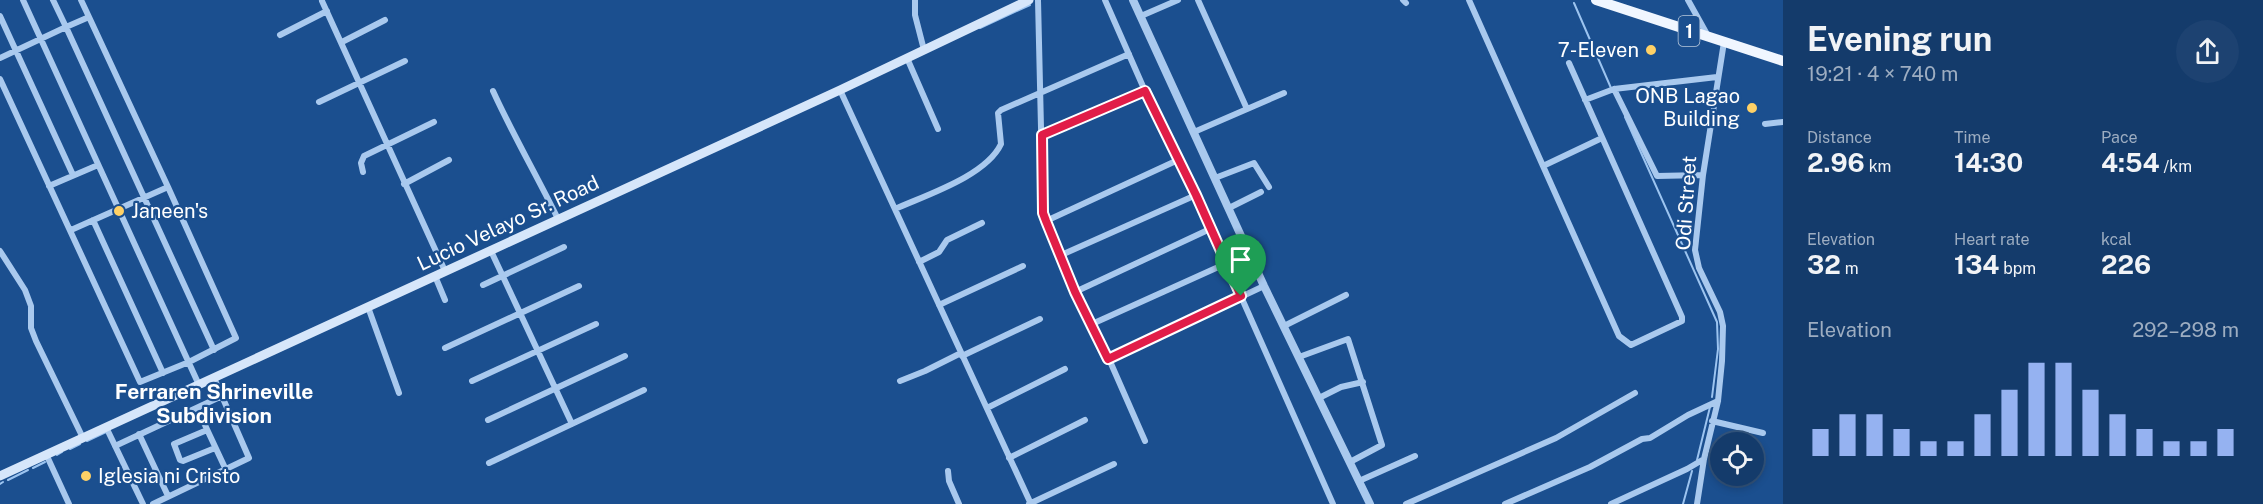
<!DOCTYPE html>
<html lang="en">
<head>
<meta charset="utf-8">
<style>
  :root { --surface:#143b6b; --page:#1d4271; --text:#f1f3f6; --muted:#9dadc1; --line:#33557e; --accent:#95b2f1 }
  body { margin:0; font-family:"Public Sans",sans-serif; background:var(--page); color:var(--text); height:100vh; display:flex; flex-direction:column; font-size:22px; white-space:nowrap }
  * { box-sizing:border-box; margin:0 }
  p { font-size:20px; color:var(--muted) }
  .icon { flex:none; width:33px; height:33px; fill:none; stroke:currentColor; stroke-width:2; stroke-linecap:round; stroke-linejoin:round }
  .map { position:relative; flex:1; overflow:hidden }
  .panel { display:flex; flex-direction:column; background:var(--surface); width:480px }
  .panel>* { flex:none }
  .controls { position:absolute; left:1710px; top:432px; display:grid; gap:12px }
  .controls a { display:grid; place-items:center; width:54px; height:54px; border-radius:50%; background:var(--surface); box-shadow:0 3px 9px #0003,0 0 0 2px var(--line); font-size:30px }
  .pin { position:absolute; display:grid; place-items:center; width:51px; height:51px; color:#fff; margin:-62px -26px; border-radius:50% 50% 50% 0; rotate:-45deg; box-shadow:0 0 6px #0007 }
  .pin .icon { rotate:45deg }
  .round { display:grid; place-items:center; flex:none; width:63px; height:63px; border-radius:32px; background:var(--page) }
  .headline { display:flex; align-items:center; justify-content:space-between; height:102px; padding:0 24px }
  h1 { font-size:33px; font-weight:700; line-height:45px }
  .figures { display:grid; grid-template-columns:repeat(3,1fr); gap:9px; height:102px; padding:6px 24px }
  .figures div { display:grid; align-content:center }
  .figures b { font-size:26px; font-weight:700 }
  .figures small { font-size:16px; font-weight:400 }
  .figures p { font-size:16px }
  .chart { height:168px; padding:12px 24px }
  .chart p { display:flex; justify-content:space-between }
  .chart svg { width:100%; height:108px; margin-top:6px; stroke:var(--accent); stroke-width:6 }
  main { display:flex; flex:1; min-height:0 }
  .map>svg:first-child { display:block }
</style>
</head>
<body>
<main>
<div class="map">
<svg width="1783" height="504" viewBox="0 0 1783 504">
  <rect width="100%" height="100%" fill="#1b4f8f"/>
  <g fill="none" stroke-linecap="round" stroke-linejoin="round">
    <path stroke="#9cc4f0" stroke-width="2" d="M1574 3 1611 88
      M980 28 1030 5
      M1625 117 1717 322 1718 349 1712 397
      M87 441 106 432
      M70 449 80 444
      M57 455 62 452
      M1697 460 1710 407
      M33 468 45 462
      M8 480 28 470
      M0 484 3 482
      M1683 504 1692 471"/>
    <path stroke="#a9c9ee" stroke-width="6" d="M23 0 199 385
      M53 0 66 27 89 17 81 0
      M915 0V15L924 50
      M1038 0 1043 213 1075 292 1109 359 1145 441
      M1105 0 1145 91 1196 195 1333 504
      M1198 0 1247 109
      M1403 0 1406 3
      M1469 0 1543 166
      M1688 0 1708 36
      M322 1 445 271
      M0 16 73 175
      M1141 16 1178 0
      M280 35 327 11
      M342 42 385 20
      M0 58 66 27 214 350
      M907 58 938 129
      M1569 63 1682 317V321L1631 345 1619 336 1543 166 1602 138
      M0 79 140 382 189 362 236 338 168 187
      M1614 89 1657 176 1703 175
      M840 90 1031 504
      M493 91C513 135 537 176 558 219
      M1585 100 1614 89 1717 77
      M319 102 405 61
      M1765 124 1783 122
      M1194 132 1284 93
      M1042 135 1145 91
      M363 172 361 163 364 156 434 122
      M1215 178 1254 163 1269 187
      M404 184 449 160
      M49 186 98 165
      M1229 208 1261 192
      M895 209C926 195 986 176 1001 144L998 113 1001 110 1129 54
      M93 220 163 373
      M1046 221 1178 160
      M71 230 168 187 89 17
      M0 251 25 290 31 306V328L36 341 83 438
      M491 251 572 424
      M1059 256 1196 195
      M919 262 939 252 947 240 982 223
      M435 276 445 300
      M483 285 564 247
      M1075 292 1210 229
      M939 305 1023 266
      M368 307 399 393
      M1092 324 1225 264
      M1284 326 1346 295
      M445 348 579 286
      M962 356 1040 319
      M1299 357 1348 339 1382 445 1350 462
      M1109 359 1264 286
      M472 381 596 324
      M900 381 925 371 961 353
      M1319 398 1341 387 1363 382
      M197 408 226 470
      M987 408 1065 369
      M488 420 625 356
      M1712 421 1763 433
      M106 427 143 504
      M207 430 174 444 180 460 183 461 215 448
      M139 434 168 496
      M115 446 222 396
      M46 454 69 504
      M1009 458 1085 420
      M489 463 644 390
      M948 471 949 481 959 504
      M1359 481 1415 456
      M153 504 249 458 214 378
      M1029 504 1114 464
      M1406 504 1556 438 1635 393
      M1505 504 1590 467 1642 439 1650 438 1688 415 1718 401
      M1611 504 1687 469 1704 459
      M1697 504 1704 459 1718 401 1722 361 1723 326 1720 312 1699 268 1695 250 1703 175 1724 42"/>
    <path stroke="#a9c9ee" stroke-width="8" d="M1133 0 1264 286 1370 504"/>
    <path stroke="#d6e6fa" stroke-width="9" d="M0 476 840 90 1029 0"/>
    <path stroke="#f0f6ff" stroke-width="10" d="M1596 0 1783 61"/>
  </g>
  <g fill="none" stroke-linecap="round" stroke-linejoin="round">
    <g stroke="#fff" stroke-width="12">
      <path id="route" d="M1145 91 1196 195 1241 296 1108 359 1075 292 1046 221 1043 213 1042 135Z"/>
    </g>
    <use href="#route" stroke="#e11d48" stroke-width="8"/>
  </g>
  <g fill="#ffd166" stroke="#1b4f8f" stroke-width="2">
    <circle cx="1651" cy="50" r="6"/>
    <circle cx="1752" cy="108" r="6"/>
    <circle cx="119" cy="211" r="6"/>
    <circle cx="86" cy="476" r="6"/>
  </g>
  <g text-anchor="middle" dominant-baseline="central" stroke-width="4.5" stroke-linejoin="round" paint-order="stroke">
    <rect fill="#1b4f8f" stroke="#bbcadd" stroke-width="1.5" x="1678.5" y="16" width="21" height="30" rx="4.5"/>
    <g font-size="18" font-weight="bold" fill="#fff">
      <text x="1689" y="31">1</text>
    </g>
    <g font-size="20" fill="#fff" stroke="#1b4f8f" text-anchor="end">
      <text x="1639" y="50">7-Eleven</text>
      <text x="1740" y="96">ONB Lagao<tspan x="1740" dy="23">Building</tspan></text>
      <text x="131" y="211" text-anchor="start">Janeen's</text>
      <text x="98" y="476" text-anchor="start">Iglesia ni Cristo</text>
    </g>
    <g font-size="20" fill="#fff" stroke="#1b4f8f">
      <text transform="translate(1686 203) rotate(-86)">Odi Street</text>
      <text transform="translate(508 223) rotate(-25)">Lucio Velayo Sr. Road</text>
    </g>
    <g font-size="21" font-weight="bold" fill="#fff" stroke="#1b4f8f">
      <text x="214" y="391">Ferraren Shrineville<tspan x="214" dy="24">Subdivision</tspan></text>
    </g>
  </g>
</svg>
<div class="controls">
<a><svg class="icon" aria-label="locate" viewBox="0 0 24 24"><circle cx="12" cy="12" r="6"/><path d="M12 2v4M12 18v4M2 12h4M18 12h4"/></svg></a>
</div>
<div class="pin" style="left:1241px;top:296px;background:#1e9e55"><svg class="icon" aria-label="arrive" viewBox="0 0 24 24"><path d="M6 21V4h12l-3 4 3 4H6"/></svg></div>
</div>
<section class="panel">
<div class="headline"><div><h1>Evening run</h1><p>19:21 · 4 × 740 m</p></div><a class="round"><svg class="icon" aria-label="share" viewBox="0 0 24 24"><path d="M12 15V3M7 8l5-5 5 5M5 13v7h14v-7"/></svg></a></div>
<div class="figures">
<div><p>Distance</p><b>2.96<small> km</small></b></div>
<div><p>Time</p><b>14:30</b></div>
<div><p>Pace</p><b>4:54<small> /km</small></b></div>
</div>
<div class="figures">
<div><p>Elevation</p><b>32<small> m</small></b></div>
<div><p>Heart rate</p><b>134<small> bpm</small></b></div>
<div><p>kcal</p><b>226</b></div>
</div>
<div class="chart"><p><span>Elevation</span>292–298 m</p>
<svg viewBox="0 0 160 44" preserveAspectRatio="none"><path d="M5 44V33M15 44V27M25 44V27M35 44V33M45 44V38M55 44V38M65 44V27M75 44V17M85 44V6M95 44V6M105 44V17M115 44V27M125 44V33M135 44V38M145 44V38M155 44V33"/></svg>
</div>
</section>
</main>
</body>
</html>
